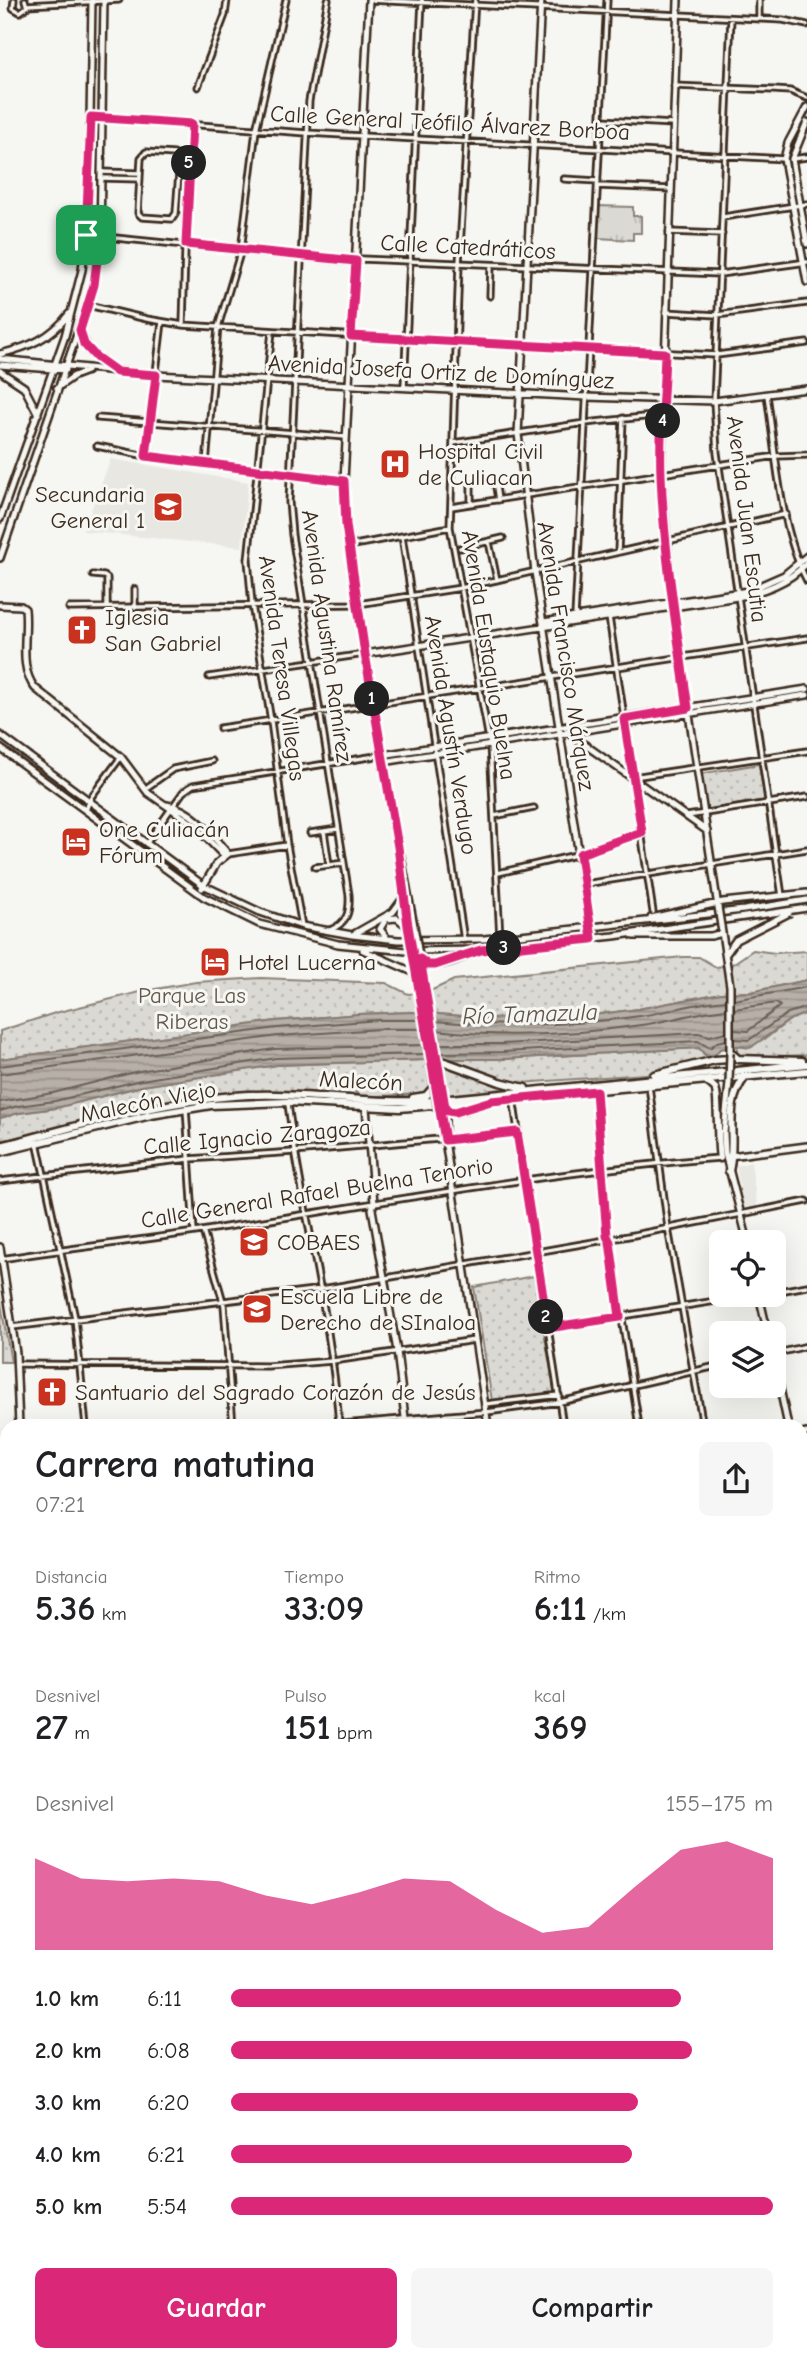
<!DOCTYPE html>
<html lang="es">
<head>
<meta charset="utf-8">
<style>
  :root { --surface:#fff; --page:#f6f6f6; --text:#202124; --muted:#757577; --accent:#db2777 }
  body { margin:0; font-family:"Comic Neue",sans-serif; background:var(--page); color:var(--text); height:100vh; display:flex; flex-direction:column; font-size:26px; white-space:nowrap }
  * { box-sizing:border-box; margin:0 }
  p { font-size:23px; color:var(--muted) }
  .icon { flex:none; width:38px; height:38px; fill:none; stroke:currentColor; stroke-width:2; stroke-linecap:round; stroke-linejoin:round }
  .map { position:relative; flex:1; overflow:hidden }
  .details { position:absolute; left:0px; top:1419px; width:808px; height:943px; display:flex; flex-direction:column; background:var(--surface); border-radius:21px 21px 0 0; box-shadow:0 7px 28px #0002 }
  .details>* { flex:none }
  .controls { position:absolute; left:709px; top:1230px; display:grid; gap:14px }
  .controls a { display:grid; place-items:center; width:77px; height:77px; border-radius:10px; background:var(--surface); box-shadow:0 7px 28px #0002; font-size:35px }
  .pin { position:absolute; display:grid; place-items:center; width:60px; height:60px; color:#fff; margin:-30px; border-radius:14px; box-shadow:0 4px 10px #0006 }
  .km { position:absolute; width:35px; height:35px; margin:-18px; border-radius:50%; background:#222; color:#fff; font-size:19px; line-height:35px; text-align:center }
  .round { display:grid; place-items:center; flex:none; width:74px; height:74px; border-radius:10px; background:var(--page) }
  .headline { display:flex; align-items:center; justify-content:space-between; height:119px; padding:0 35px }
  h1 { font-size:38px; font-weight:700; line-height:52px }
  .metrics { display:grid; grid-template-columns:repeat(3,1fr); gap:10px; height:119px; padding:7px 35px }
  .metrics div { display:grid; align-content:center }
  .metrics b { font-size:35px; font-weight:700 }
  .metrics small { font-size:19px; font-weight:400 }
  .metrics p { font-size:19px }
  .chart { height:196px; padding:14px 35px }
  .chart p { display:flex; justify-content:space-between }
  .chart svg { width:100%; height:126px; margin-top:7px; fill:var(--accent); opacity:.7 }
  .cta { display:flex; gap:14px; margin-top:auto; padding:14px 35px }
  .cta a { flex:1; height:80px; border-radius:10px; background:var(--accent); color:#fff; font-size:28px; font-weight:700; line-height:80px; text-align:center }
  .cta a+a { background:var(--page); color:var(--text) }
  ul { padding:0 35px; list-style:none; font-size:23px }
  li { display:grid; grid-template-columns:112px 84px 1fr; align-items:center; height:52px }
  li i { height:18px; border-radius:9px; background:var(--accent) }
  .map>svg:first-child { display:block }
</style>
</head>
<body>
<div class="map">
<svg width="807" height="2362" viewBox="0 0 807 2362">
  <defs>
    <pattern id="grass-tufts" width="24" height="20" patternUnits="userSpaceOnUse" patternTransform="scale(1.75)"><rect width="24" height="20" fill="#dad9d3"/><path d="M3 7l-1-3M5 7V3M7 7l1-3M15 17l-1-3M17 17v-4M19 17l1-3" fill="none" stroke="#bcbab5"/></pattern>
    <pattern id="park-dots" width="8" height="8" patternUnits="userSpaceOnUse" patternTransform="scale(1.75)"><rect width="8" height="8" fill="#dad9d3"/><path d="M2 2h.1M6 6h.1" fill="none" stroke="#bcbab5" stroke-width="1.8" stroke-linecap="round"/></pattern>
    <pattern id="water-rules" width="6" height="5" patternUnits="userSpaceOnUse" patternTransform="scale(1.75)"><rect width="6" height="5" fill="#b6b0a9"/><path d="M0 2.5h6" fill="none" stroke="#958f89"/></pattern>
  </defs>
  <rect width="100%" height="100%" fill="#f6f6f2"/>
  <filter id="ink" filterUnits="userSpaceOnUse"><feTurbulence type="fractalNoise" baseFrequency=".0143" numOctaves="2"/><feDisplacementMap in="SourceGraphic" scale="14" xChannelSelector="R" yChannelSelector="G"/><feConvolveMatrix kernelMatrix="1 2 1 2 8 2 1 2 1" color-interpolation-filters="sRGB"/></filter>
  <g filter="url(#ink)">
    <path fill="#e8e7e2" d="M111 459 248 482 242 547 83 531Z
      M751 1162 757 1206 744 1208 736 1166Z
      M266 1227 270 1253 242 1254 237 1231Z
      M807 1592V1651H802V1593Z"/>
    <path fill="url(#grass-tufts)" stroke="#8a8278" stroke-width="2" d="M598 206 633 207V216H641V233H633V240L597 238Z"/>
    <path fill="url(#park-dots)" stroke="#8a8278" stroke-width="2" d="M759 764 765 800 705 810 699 774Z
      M753 950 775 953 807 951V980L751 992 721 993 638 1009 593 1015 488 1018 412 1012 359 1014 276 1021 0 1059V1031L55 1013 144 991 196 982 261 978 386 983 408 994 428 992 454 980 683 957H699L716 967 731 965Z
      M807 1013V1055L737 1058V1046L765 1039 791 1019Z
      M699 1048 707 1057 714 1056 715 1069 521 1083 511 1090 425 1100 421 1094 361 1097 356 1092 352 1096 255 1093 186 1098 181 1094 178 1100 124 1111 119 1107 116 1109V1114L0 1141V1118L19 1113 56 1108 142 1086 277 1065 454 1059H503Z
      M534 1276 555 1393 492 1401 474 1287Z
      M0 1298 11 1362H0Z"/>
    <path fill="#dad9d3" stroke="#8a8278" stroke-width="2" d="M802 2093H807V2220H802Z"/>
    <path fill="url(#water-rules)" stroke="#857a71" stroke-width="2" d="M807 980V1013L791 1019 750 1048 737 1046 720 1049 714 1056 707 1057 699 1048 503 1059H455L277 1065 142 1086 56 1108 19 1113 0 1118V1059L276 1021 359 1014 413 1012 488 1018 593 1015 638 1009 721 993 751 992Z"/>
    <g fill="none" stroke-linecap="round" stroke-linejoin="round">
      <path stroke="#6c6056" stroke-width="2" d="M734 1000 807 987
        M734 1009 776 1003 780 1006 748 1031 734 1030
        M435 1021C503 1027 573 1026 640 1016 669 1012 697 1002 726 1000
        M436 1030C503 1038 574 1035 641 1025 669 1021 697 1012 726 1009
        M734 1039 749 1040 788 1013 807 1007
        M439 1044H502L698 1033 710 1036 726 1032
        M440 1053 503 1052 698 1041 710 1048 717 1042 726 1040
        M0 1066 277 1028 379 1020H419
        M0 1074 278 1036 380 1029H420
        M0 1102 53 1093 139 1071 274 1049 423 1045
        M0 1111 18 1106 55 1101 141 1080 276 1058 424 1054"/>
      <g stroke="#3b2a1e" stroke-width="9">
        <path id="street" d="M14 0 13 8 20 12 27 7 25 0
          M328 0 309 101 289 502 292 535 349 895C350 913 347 923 330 930
          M369 0 783 20 807 25
          M475 0 459 264 450 527 490 745 500 938
          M27 5 119 0
          M731 18 714 401 717 453 782 896
          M759 19V0
          M674 86 774 90 790 91 807 98
          M198 87 225 15 227 0
          M91 117 307 133 784 159
          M602 120 673 124
          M146 152 174 154 180 158 176 213 172 219 142 217 138 213 141 158Z
          M792 159 807 157
          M101 172 140 173
          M101 178 140 179
          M564 179 598 181
          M598 186 671 189
          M723 217 807 204
          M669 232 722 234
          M86 235 352 262 361 259 720 274 807 262
          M490 296 491 266
          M88 305 147 319 183 325 522 346 717 355 807 343
          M666 312 717 315 807 303
          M183 325 186 213 192 124
          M272 331 248 560 252 605 271 721 287 845 302 926
          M404 387 422 0
          M767 395C776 454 780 529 807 581
          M98 418 346 437
          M453 443 585 423 663 415
          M97 446 146 456 344 481
          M146 456 162 322
          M206 464 218 327 241 250 256 130 286 0
          M471 504V482L492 478 495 480 498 500
          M451 507 776 456 807 455
          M402 536 464 940
          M489 542 497 580
          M349 546 450 527
          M460 548 503 538
          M618 552 623 418
          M93 575 104 576 107 578V607
          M135 607V589
          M69 608 358 604 461 588 786 514
          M575 617 607 0
          M609 617 624 717
          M209 677 365 654
          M625 724 653 912
          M220 728 807 638
          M633 777 807 751
          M146 788 173 769 212 761
          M86 810 91 797 121 757
          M494 816 534 808
          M687 816 807 797
          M324 831 329 865
          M310 833 338 829
          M146 844 183 792 193 785 382 755
          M228 854 287 845
          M315 867 344 863
          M498 873 580 854 642 832
          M585 884 807 849
          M649 1086 668 1228 703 1426
          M596 1091 607 1236 610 1243 639 1426
          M513 1098 563 1426
          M288 1104C302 1211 331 1316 339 1424
          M186 1108 194 1232
          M37 1142 75 1318 86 1426
          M0 1181 189 1159 294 1152 517 1132
          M203 1231 224 1305 233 1426
          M0 1259C75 1247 151 1240 226 1227 391 1201 554 1171 720 1158
          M774 1292 807 1286
          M12 1327 322 1289 634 1235 807 1201
          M548 1328 753 1295
          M774 1354 807 1346
          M17 1364 267 1366 333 1361 475 1340
          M486 1404 559 1395
          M318 1426 487 1412 560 1402 721 1365
          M0 1457H7
          M0 1500 7 1499
          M0 1562 7 1561
          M802 1586H807
          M0 1632H7
          M802 1724H807
          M0 1778 7 1842
          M802 1788 807 1787
          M0 1852 7 1851
          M0 1918H7
          M802 1940 807 1939
          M802 1972 807 2025
          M0 1988H7
          M0 2019 7 2056
          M0 2208 7 2207
          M0 2291 7 2289
          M142 2356V2362
          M207 2356V2362
          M285 2356V2362
          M443 2356 444 2362
          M617 2356V2362
          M21 2362 123 2356
          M349 2362V2356"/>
      </g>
      <g stroke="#3b2a1e" stroke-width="10">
        <path id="secondary" d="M369 0 344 481 346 525 373 705 398 847 408 927
          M541 0 518 434 535 572 592 939
          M678 0 661 474 672 601 718 907
          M807 107 788 143 784 159 807 282
          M807 122 792 159 807 244
          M80 331 89 351 114 370
          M0 354C29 347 51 338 69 314
          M0 359 156 375 586 397 714 401 807 389
          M0 365 66 370
          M0 371 24 387 38 414
          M57 388 74 376 87 371
          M0 519 65 336 82 270 86 235 89 179 92 0
          M0 558 94 285 100 236 104 0
          M0 605 21 606 25 609C28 635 18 667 35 688L121 757 148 793 193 824 224 856
          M543 622 748 591 784 575 807 556
          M365 654 738 597C764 591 788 583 807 563
          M567 732 707 831
          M0 735 203 885 260 912 302 926 352 935 398 940 484 939 744 910 807 900
          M0 748 204 897 259 924 338 944 406 951 481 950 614 936 807 908
          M382 755 807 689
          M383 762 807 695
          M167 805C193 809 212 835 228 854L217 863 202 888
          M401 856 414 926
          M651 918 723 902 807 893
          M721 926 730 986V1053
          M354 934 393 912 404 897
          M633 936H711L722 933
          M386 937 380 929 386 919 397 918 406 925
          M363 950 415 973
          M726 954 736 940 789 913
          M420 959C435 972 459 959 475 952
          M729 1083 724 1133 725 1153 748 1242
          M366 1107 374 1203 372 1209 397 1351 406 1426
          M445 1108V1140L488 1426
          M730 1156 807 1146
          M0 1247 16 1353 19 1426
          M759 1295 768 1334
          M774 1360 788 1426
          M802 1434 807 1433
          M802 1488 807 1513
          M0 2131 7 2130
          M0 2139 7 2138
          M802 2225 807 2224
          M802 2232H807
          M0 2282 7 2280"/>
      </g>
      <g stroke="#3b2a1e" stroke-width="11">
        <path id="primary" d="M731 1053 738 1059 802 1061
          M437 1063 445 1062 500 1082 525 1088
          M654 1075 715 1060 730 1059
          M706 1081C709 1083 713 1086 715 1088 719 1094 717 1144 720 1158
          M413 1098 426 1096 434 1087
          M445 1108 448 1111 457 1112 479 1105
          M0 1146C77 1127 154 1102 234 1096 300 1091 364 1104 430 1101L807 1064
          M0 1152 151 1115 211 1105 287 1102 400 1108 807 1071
          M729 1171C737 1138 722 1106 745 1077
          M802 1654H807
          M802 1663 807 1662
          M0 1704H7
          M0 1712 7 1711
          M0 1755 7 1761
          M0 1769 7 1775
          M802 1808 807 1807
          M802 1824 807 1823
          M802 2085 807 2084
          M531 2356 532 2362
          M759 2356V2362"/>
      </g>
      <use href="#street" stroke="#f6f6f2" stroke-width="3.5"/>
      <use href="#secondary" stroke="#f6f6f2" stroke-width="5"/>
      <use href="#primary" stroke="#f6f6f2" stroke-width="6"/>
      <g stroke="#3b2a1e" stroke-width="10" stroke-linecap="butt">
        <path id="secondary-bridge" d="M718 907 721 926
          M414 926 445 1107
          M408 927 438 1110
          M729 1083 730 1053"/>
      </g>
      <use href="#secondary-bridge" stroke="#f6f6f2" stroke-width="5"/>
    </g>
  </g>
  <g fill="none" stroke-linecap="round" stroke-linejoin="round" filter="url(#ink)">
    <g stroke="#fff" stroke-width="14">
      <path id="route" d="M91 117 192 124 186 244 356 261 351 336 665 353C664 393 659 435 661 475 664 553 677 631 688 708L624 719 642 832 580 854 592 939 481 950 435 965H428L420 959 445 1107 448 1111 455 1112 491 1101 596 1091 607 1236 610 1242 620 1317 548 1328 517 1132 445 1140 408 926 398 847 365 654 346 525 344 481 146 456 156 375 117 372 96 357 84 344 80 330 94 285 100 236 86 235Z"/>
    </g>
    <use href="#route" stroke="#db2777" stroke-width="9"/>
  </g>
  <defs>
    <g id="hospital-square" transform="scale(1.575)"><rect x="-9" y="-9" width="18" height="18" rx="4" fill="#c8321e" stroke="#f6f6f2"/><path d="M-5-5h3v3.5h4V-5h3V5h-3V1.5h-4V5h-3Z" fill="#fff"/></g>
    <g id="school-square" transform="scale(1.575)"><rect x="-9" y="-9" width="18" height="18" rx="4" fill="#c8321e" stroke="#f6f6f2"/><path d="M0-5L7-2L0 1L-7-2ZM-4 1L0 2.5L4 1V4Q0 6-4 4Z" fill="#fff"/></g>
    <g id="church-square" transform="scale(1.575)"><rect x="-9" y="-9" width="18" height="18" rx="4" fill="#c8321e" stroke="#f6f6f2"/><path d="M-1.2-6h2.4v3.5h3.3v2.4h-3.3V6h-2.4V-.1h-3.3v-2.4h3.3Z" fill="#fff"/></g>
    <g id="hotel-square" transform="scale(1.575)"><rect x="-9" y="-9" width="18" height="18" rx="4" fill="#c8321e" stroke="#f6f6f2"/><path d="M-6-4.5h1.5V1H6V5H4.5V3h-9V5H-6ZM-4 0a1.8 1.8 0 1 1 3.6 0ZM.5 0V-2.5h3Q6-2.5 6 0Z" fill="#fff"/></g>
    <g id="university-square" transform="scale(1.575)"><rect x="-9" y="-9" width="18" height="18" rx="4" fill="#c8321e" stroke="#f6f6f2"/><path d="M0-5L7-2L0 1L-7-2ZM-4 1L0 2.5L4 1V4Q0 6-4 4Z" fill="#fff"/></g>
  </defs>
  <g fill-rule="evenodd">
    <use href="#hospital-square" x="395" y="464"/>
    <use href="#school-square" x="168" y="507"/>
    <use href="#church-square" x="82" y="630"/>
    <use href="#hotel-square" x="76" y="842"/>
    <use href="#hotel-square" x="215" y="962"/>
    <use href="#school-square" x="254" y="1242"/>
    <use href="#university-square" x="257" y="1309"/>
    <use href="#church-square" x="52" y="1392"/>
  </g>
  <g text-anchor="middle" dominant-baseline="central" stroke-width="6" stroke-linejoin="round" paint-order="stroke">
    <g font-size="23" fill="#3b2a1e" stroke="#f6f6f2">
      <text transform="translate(450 123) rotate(3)">Calle General Teófilo Álvarez Borboa</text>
      <text transform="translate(468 247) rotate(3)">Calle Catedráticos</text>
      <text transform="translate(441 372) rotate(3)">Avenida Josefa Ortiz de Domínguez</text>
      <text transform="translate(747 519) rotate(83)">Avenida Juan Escutia</text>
      <text transform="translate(327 636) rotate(82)">Avenida Agustina Ramírez</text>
      <text transform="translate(489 655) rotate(81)">Avenida Eustaquio Buelna</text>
      <text transform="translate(566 656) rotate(81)">Avenida Francisco Márquez</text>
      <text transform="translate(282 668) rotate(82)">Avenida Teresa Villegas</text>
      <text transform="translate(451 735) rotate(81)">Avenida Agustín Verdugo</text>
      <text transform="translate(361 1081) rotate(3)">Malecón</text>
      <text transform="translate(148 1102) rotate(-11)">Malecón Viejo</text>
      <text transform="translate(257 1137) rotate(-5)">Calle Ignacio Zaragoza</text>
      <text transform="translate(317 1193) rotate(-9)">Calle General Rafael Buelna Tenorio</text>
    </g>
    <g font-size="23" fill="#3b2a1e" stroke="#f6f6f2" text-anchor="start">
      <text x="418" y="451">Hospital Civil<tspan x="418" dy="26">de Culiacan</tspan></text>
      <text x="145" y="494" text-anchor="end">Secundaria<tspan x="145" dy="26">General 1</tspan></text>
      <text x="105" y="617">Iglesia<tspan x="105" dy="26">San Gabriel</tspan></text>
      <text x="99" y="829">One Culiacán<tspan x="99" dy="26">Fórum</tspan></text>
      <text x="238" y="962">Hotel Lucerna</text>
      <text x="277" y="1242">COBAES</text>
      <text x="280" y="1296">Escuela Libre de<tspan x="280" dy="26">Derecho de SInaloa</tspan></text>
      <text x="75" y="1392">Santuario del Sagrado Corazón de Jesús</text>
    </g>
    <g font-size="23" fill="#63564b" stroke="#f6f6f2">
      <text x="192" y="995">Parque Las<tspan x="192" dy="26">Riberas</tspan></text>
    </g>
    <g font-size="24" font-style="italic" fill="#605248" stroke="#f6f6f2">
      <text transform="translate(530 1014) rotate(-2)">Río Tamazula</text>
    </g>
  </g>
</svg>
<div class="controls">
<a><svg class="icon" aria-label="locate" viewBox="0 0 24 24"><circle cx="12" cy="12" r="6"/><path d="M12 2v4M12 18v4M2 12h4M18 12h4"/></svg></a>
<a><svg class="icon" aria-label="layers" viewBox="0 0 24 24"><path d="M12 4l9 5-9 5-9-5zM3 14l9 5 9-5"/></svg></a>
</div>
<div class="pin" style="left:86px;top:235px;background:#1e9e55"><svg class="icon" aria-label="arrive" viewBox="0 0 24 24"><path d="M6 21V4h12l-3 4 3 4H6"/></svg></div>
<b class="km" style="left:372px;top:699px">1</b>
<b class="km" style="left:546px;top:1317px">2</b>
<b class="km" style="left:504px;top:948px">3</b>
<b class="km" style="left:663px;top:421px">4</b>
<b class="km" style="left:189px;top:163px">5</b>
<section class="details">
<div class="headline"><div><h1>Carrera matutina</h1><p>07:21</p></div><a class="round"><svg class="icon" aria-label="share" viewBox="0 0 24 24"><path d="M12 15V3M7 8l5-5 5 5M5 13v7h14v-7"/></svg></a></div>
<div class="metrics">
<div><p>Distancia</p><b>5.36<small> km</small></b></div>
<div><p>Tiempo</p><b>33:09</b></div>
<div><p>Ritmo</p><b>6:11<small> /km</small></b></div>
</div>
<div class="metrics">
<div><p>Desnivel</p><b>27<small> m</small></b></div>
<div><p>Pulso</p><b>151<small> bpm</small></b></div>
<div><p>kcal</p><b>369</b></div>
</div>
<div class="chart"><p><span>Desnivel</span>155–175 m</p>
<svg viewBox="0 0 160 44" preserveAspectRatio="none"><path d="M0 44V12L10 19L20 20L30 19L40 20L50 25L60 28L70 24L80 19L90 20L100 30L110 38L120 36L130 22L140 9L150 6L160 12V44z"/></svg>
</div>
<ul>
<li><b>1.0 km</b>6:11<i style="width:83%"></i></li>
<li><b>2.0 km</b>6:08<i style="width:85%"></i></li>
<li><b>3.0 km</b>6:20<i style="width:75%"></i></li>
<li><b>4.0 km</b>6:21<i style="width:74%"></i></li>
<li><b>5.0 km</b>5:54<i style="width:100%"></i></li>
</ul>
<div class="cta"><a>Guardar</a><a>Compartir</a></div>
</section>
</div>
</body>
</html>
